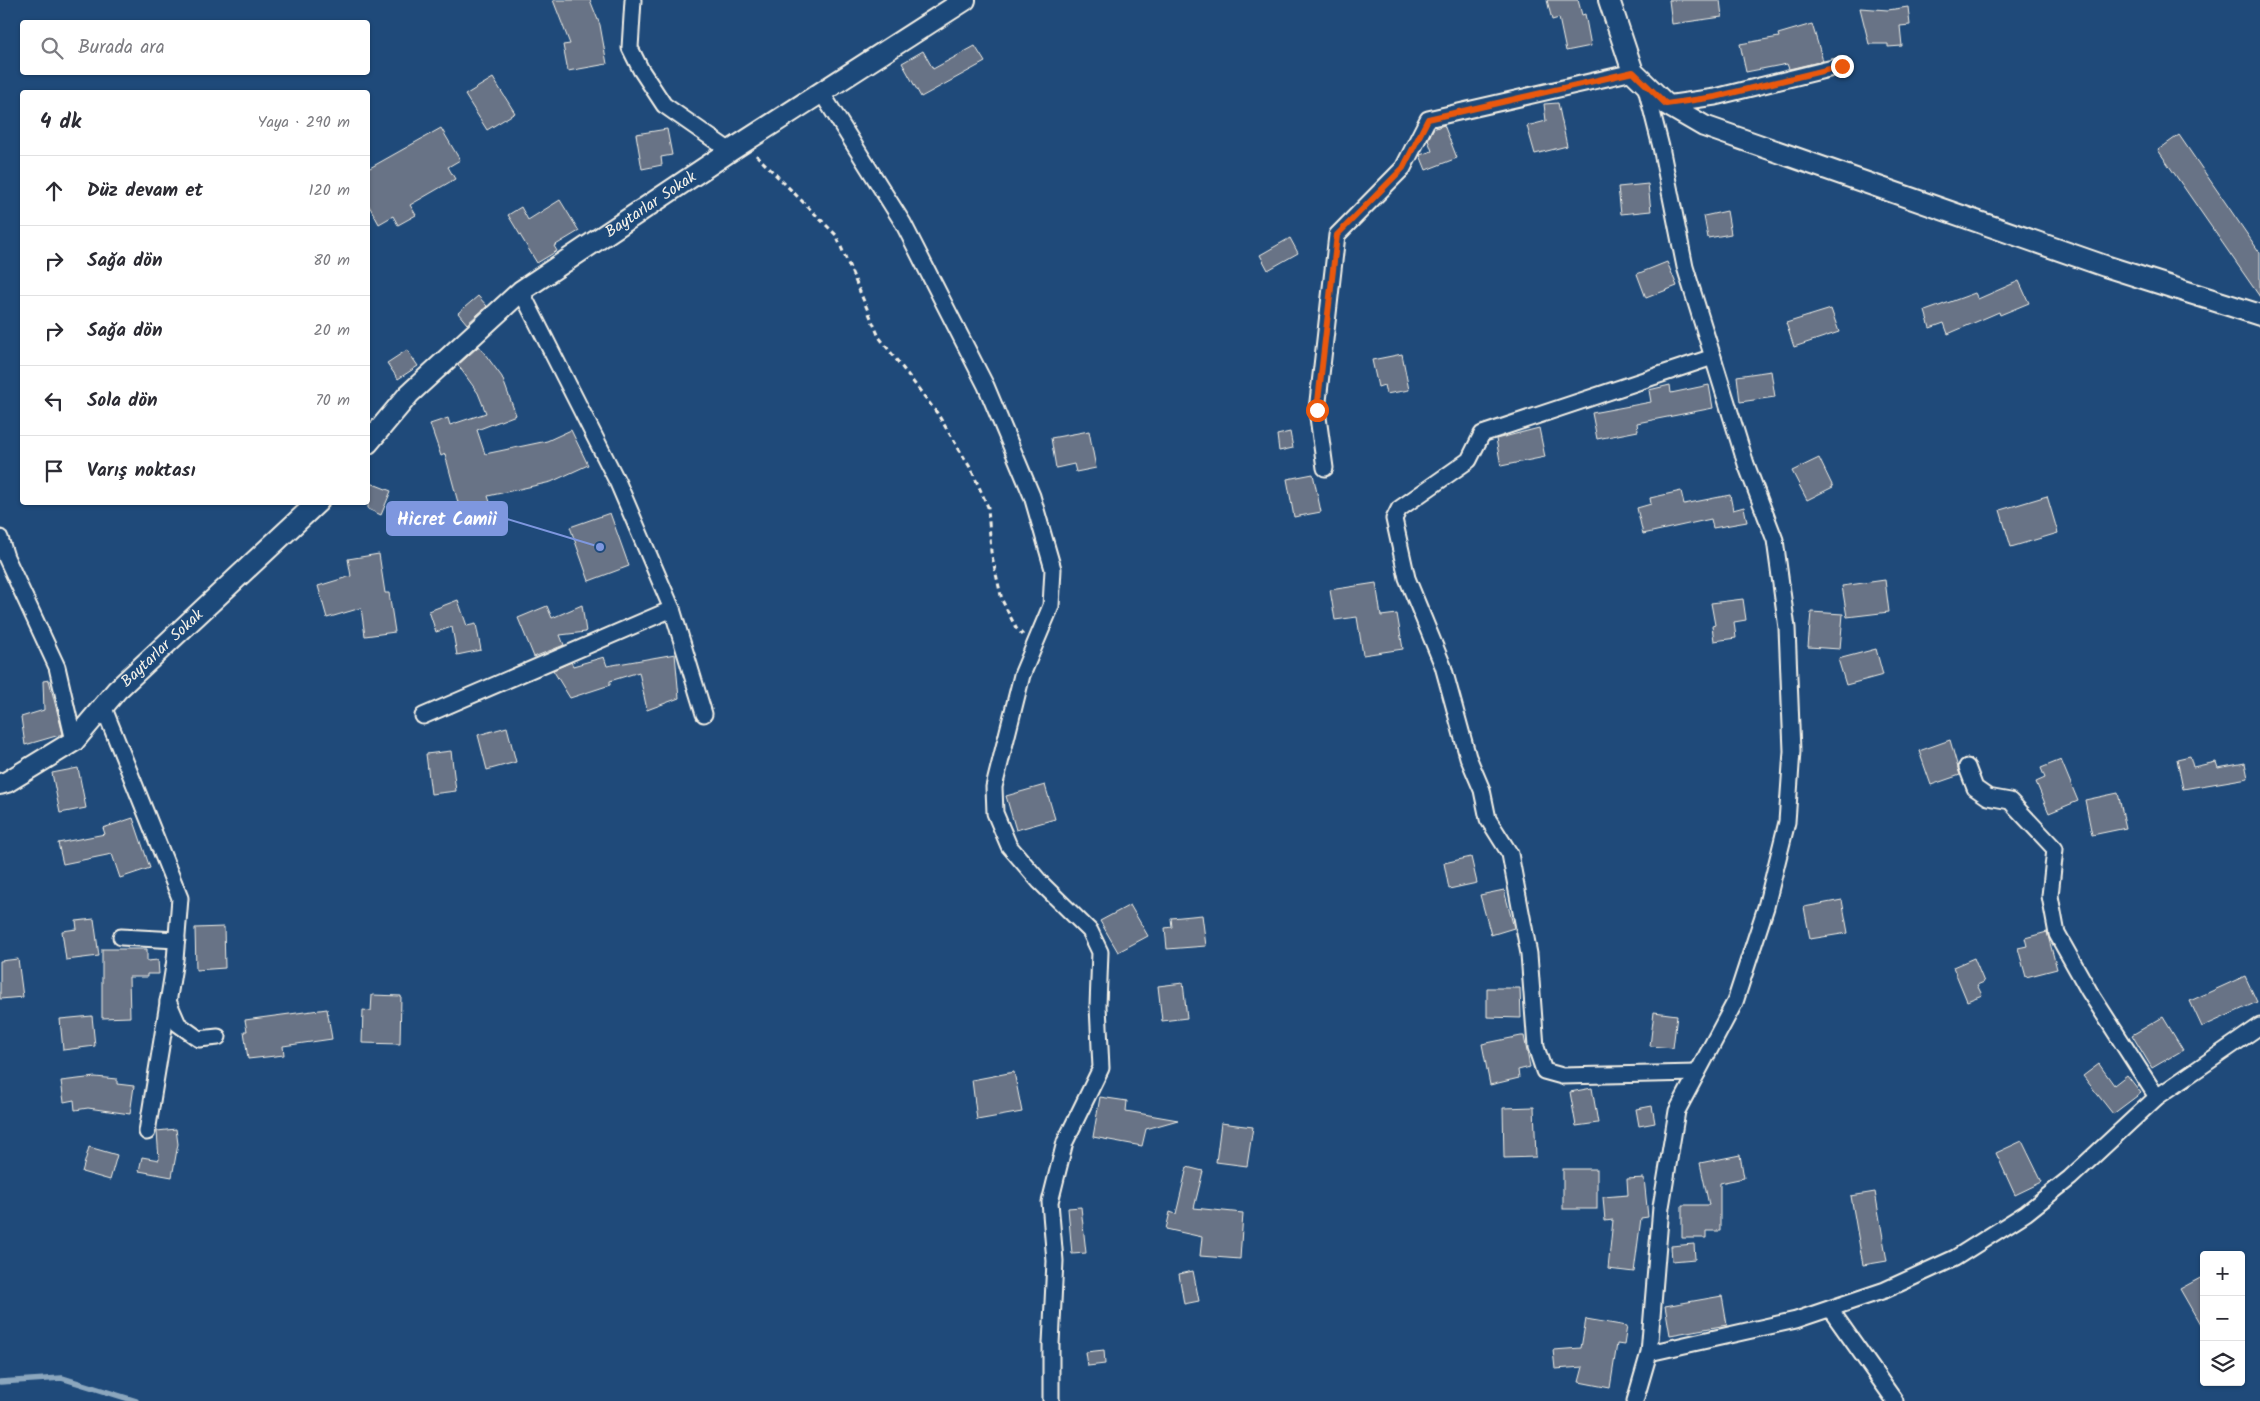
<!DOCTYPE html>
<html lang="tr">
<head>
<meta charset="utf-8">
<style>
  :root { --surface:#fff; --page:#f7f7f7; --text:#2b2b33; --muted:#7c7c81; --line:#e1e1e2 }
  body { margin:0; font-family:Kalam,sans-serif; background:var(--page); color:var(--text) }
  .controls { position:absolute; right:15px; bottom:15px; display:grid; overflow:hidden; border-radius:5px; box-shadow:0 1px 4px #0004 }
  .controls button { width:45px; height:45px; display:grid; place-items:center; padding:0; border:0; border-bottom:1px solid var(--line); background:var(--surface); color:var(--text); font:25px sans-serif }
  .stop { position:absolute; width:15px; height:15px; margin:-11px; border:4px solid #ea580c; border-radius:50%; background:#fff }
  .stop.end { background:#ea580c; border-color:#fff; box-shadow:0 1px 5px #0008 }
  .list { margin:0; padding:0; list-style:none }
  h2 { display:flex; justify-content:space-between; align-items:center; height:65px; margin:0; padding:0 20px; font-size:21px }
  h2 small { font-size:16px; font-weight:400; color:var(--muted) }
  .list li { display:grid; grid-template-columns:32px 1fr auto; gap:15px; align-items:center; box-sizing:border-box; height:70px; padding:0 20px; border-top:1px solid var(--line) }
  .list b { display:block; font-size:19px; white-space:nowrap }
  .list em { font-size:16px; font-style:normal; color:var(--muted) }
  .icon { flex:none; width:28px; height:28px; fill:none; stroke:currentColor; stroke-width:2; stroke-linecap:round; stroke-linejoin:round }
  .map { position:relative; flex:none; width:2260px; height:1401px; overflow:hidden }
  .search { position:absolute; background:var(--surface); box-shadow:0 1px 4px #0004; left:20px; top:20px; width:350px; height:55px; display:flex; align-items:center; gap:12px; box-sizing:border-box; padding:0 18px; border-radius:5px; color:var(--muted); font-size:19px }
  .panel { position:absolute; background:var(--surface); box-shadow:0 1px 4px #0004; left:20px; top:90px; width:350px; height:415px; border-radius:5px }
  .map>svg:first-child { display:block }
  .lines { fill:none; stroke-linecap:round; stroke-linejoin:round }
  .stream { stroke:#8ca7be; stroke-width:5.5 }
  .building { fill:#677386; stroke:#f4f1e8 }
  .street-casing { stroke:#f4f1e8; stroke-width:19 }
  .secondary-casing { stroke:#f4f1e8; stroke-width:24 }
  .path { stroke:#f4f1e8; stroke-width:3; stroke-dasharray:5 4; stroke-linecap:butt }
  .street { stroke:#1f4a7a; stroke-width:15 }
  .secondary { stroke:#1f4a7a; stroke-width:20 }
  .route { stroke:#ea580c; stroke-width:6 }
  .labels { text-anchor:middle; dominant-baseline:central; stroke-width:5; stroke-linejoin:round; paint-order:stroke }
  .street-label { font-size:16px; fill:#f4f1e8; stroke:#1f4a7a }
  .leader { fill:none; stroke:#7e97df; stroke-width:2 }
  .callout-dot { fill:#7e97df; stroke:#1f4a7a; stroke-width:2 }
  .callout { fill:#7e97df; stroke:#7e97df; stroke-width:2 }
  .callout-label { font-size:18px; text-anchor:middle; font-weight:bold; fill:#fff }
</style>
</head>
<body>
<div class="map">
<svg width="2260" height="1401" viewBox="0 0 2260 1401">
  <rect width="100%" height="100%" fill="#1f4a7a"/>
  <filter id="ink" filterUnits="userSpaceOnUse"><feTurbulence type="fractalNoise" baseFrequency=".02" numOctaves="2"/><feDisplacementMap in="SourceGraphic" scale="10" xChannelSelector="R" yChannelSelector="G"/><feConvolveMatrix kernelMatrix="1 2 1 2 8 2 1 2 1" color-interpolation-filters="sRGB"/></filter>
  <g filter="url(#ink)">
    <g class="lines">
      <polyline class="stream" points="0,1382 62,1378 136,1401"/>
    </g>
    <g class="building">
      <polygon points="553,0 590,0 600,25 607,64 568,71 563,45 570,44"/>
      <polygon points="1547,0 1578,0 1582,15 1585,14 1591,46 1566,51 1559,18 1552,20"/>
      <polygon points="1669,0 1720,0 1722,17 1672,24"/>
      <polygon points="1908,7 1910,25 1900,26 1902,46 1888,47 1888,44 1869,44 1860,8 1888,10"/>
      <polygon points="1812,24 1823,61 1789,69 1787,64 1746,72 1740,44 1779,37 1778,34"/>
      <polygon points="975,46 985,62 921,97 902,63 923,51 933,69"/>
      <polygon points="493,78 515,113 487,130 465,95"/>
      <polygon points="1558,103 1567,146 1535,154 1527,126 1546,121 1544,104"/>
      <polygon points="1444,125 1457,158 1426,170 1420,155 1432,151 1428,140 1433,129"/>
      <polygon points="441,128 460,160 448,167 455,179 410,205 416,215 398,225 393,216 379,224 368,204 368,169"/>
      <polygon points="667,129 672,155 661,157 662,165 642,169 636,134"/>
      <polygon points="2179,135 2260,253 2260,297 2158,150"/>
      <polygon points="1648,184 1651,211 1621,214 1618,187"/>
      <polygon points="560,200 579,231 554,246 557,251 537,263 508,215 521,207 528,220"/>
      <polygon points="1727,211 1731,234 1708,238 1704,216"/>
      <polygon points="1290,238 1298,253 1268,270 1260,255"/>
      <polygon points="1667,262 1677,286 1646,298 1637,274"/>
      <polygon points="2019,281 2029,303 2000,315 1999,312 1948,334 1944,323 1930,328 1925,311 1975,293 1978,299"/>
      <polygon points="478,296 487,306 467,324 458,313"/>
      <polygon points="1831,309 1839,332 1794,347 1786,323"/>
      <polygon points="479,346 502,377 516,415 477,430 485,454 547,441 571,430 588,465 551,482 488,496 490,502 460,510 445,454 441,456 430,424 448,418 450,425 486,413 478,393 458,365"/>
      <polygon points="407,350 418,366 398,379 387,363"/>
      <polygon points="1402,354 1409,390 1386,394 1384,385 1378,387 1372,360"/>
      <polygon points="1771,371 1775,397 1740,402 1737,376"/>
      <polygon points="1670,385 1671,393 1709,385 1713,408 1637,423 1638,431 1597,439 1592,413 1651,402 1649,390"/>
      <polygon points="1539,428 1545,457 1501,466 1496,439"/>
      <polygon points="1089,431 1096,468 1076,472 1074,464 1056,468 1051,438"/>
      <polygon points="1290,432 1293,448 1279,451 1277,435"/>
      <polygon points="1819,458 1833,487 1807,500 1792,471"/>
      <polygon points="1313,474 1321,512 1294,517 1287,479"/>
      <polygon points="368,482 391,491 381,515 368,509"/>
      <polygon points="1681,491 1684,504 1730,495 1733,510 1744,507 1747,522 1713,528 1711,519 1643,534 1637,508 1651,504 1650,498"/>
      <polygon points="2047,496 2058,533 2011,547 2000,510"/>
      <polygon points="610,513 629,566 589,581 570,527"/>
      <polygon points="379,554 385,593 389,593 395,632 365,636 361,608 327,618 318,586 351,576 348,559"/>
      <polygon points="1885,580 1889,612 1847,617 1842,586"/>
      <polygon points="1376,583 1381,616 1397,614 1403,649 1363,655 1357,617 1335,620 1330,590"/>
      <polygon points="1743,599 1746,620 1734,622 1736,638 1714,641 1712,626 1715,625 1711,603"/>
      <polygon points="458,600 467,626 476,624 481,650 457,655 452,627 436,632 429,611"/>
      <polygon points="582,605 586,632 560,635 564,645 534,657 518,618 547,606 552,618"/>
      <polygon points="1811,612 1843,614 1840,649 1808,647"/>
      <polygon points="1876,649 1883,675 1846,685 1838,659"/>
      <polygon points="675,654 679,698 647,710 639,672 610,681 610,685 570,698 553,670 571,662 573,666 604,657 607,666"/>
      <polygon points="49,680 63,734 25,745 21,717 44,710 43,681"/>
      <polygon points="507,727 516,762 487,770 478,735"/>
      <polygon points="1950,740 1960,775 1931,785 1919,751"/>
      <polygon points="451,751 456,791 431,794 426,754"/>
      <polygon points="2190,756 2193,767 2216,762 2218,768 2245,763 2248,778 2183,789 2177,759"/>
      <polygon points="2061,760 2078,801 2049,813 2036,782 2045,778 2041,768"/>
      <polygon points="78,768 86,808 60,813 52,773"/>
      <polygon points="1045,785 1055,819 1016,830 1006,796"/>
      <polygon points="2118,793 2126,828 2092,835 2085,800"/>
      <polygon points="133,818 150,868 120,878 112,854 63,864 58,843 105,834 103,828"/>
      <polygon points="1471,857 1477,883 1449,889 1444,863"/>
      <polygon points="1504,890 1514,928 1491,935 1480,895"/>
      <polygon points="1842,900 1848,933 1810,939 1804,907"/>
      <polygon points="1130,905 1148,936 1118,952 1100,921"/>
      <polygon points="1202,915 1206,946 1167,949 1165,928 1172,927 1171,918"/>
      <polygon points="94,919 99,956 66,960 62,931 77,929 76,921"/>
      <polygon points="224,927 225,968 196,970 195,928"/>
      <polygon points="2047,932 2057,969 2026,977 2018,948 2027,946 2025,938"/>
      <polygon points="102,949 147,949 147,961 158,960 159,974 147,974 147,977 129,977 130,1017 102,1018"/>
      <polygon points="1974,958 1984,982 1977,985 1982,995 1967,1001 1953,967"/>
      <polygon points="18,959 23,997 0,999 0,961"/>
      <polygon points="2245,976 2257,1002 2202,1027 2190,1001"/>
      <polygon points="1183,983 1187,1018 1162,1021 1158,986"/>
      <polygon points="1487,988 1520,988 1521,1018 1487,1017"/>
      <polygon points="372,995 401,996 400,1044 362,1043 363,1010 371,1011"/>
      <polygon points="327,1009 332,1039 283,1046 284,1055 248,1059 244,1031 247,1031 245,1020"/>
      <polygon points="1654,1012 1677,1015 1673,1048 1650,1046"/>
      <polygon points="92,1016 95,1046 63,1050 60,1019"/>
      <polygon points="2163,1017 2183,1050 2152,1068 2132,1035"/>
      <polygon points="1521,1036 1524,1036 1530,1067 1518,1070 1519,1078 1490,1085 1482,1044"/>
      <polygon points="2099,1064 2114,1085 2127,1075 2141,1093 2113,1114 2083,1076"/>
      <polygon points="1014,1072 1022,1112 977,1120 972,1080"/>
      <polygon points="95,1077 117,1079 117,1084 134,1086 130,1114 88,1108 75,1110 74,1100 64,1102 61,1081"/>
      <polygon points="1592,1088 1598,1123 1576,1126 1570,1092"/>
      <polygon points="1100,1097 1127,1101 1126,1111 1178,1120 1146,1129 1142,1146 1093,1137"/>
      <polygon points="1652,1106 1655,1123 1639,1126 1636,1109"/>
      <polygon points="1534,1107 1536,1157 1504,1158 1503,1108"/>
      <polygon points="1221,1123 1253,1127 1247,1166 1216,1162"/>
      <polygon points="176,1129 178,1144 172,1177 139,1171 142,1157 159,1160 157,1131"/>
      <polygon points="2022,1141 2042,1182 2015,1195 1996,1153"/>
      <polygon points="89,1147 117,1155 110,1180 82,1172"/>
      <polygon points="1740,1155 1744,1178 1720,1183 1720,1231 1706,1231 1706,1238 1682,1238 1682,1205 1709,1205 1700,1163"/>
      <polygon points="1187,1167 1203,1171 1194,1208 1243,1213 1240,1259 1200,1256 1202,1237 1166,1229 1170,1212 1176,1214"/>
      <rect x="1563" y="1169" width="34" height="40"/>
      <polygon points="1644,1178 1648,1217 1641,1218 1634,1272 1608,1269 1613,1220 1605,1221 1603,1197 1628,1195 1627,1179"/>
      <polygon points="1875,1192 1887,1261 1863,1265 1851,1196"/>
      <polygon points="1081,1207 1086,1253 1072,1254 1068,1208"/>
      <polygon points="1694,1244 1695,1259 1672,1261 1671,1246"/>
      <polygon points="1193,1271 1199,1301 1184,1304 1179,1274"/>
      <polygon points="2204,1276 2204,1331 2180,1289"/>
      <polygon points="1722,1296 1727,1325 1670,1335 1665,1306"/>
      <polygon points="1586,1319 1627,1326 1624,1345 1617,1344 1610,1388 1579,1382 1583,1367 1555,1369 1553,1350 1581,1348"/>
      <polygon points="1104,1350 1105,1364 1088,1366 1086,1352"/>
    </g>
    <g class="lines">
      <defs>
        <g id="street">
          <polyline points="633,0 630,48 641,70 664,105 730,151"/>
          <polyline points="821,92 903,223 986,386 1032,496 1053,569 1051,606 1022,675 994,787 995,813 1009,846 1040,882 1090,931 1100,952 1098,1006 1101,1068 1065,1142 1050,1202 1055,1261 1051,1344 1051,1401"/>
          <polyline points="1666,104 1715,97 1841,66"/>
          <polyline points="521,291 618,483 672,609 704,714"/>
          <polyline points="1325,468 1317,410 1337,235 1403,168 1428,119 1633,72"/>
          <polyline points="0,538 6,557 57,667 74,741"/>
          <polyline points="103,706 180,898 175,960 147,1132"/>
          <polyline points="423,716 672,609"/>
          <polyline points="1967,767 1975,788 1988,797 2010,801 2055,849 2050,896 2057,934 2089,991 2157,1097"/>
          <polyline points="121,937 177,940"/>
          <polyline points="168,1001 178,1024 199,1039 218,1037"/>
          <polyline points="1697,1073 1562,1076 1544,1071 1536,1047 1529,954 1510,854 1488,819 1482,790 1468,757 1443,666 1407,578 1394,519 1399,509 1469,460 1482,434 1713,357"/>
          <polyline points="1830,1309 1895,1401"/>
          <polyline points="1649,1353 1796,1320 1885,1290 1955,1258 2026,1213 2070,1178 2157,1097 2260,1026"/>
          <polyline points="1635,1401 1649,1353 1661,1207 1677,1111 1735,1002 1766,907 1787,822 1792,751 1787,628 1775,540 1746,464 1685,267 1661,147 1645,84"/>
        </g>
        <g id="secondary">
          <polyline points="1609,0 1633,72 1666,104 1704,126 2105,266 2260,315"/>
          <path id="s1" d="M368 443 409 394 521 291 730 151 965 0"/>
          <path id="s2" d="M0 784 7 782 74 741 117 690 318 502"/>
        </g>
      </defs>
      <use href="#street" class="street-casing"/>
      <use href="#secondary" class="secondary-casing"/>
      <polyline class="path" points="756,155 836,235 879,337 937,413 971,469 988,507 991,552 1002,600 1016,628 1023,635"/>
      <use href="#street" class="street"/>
      <use href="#secondary" class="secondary"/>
    </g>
  </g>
  <g class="lines" filter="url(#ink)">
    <polyline class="route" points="1317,410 1337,235 1403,168 1428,119 1633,72 1666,104 1715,97 1842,66"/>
  </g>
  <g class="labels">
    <g class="street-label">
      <text stroke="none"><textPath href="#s1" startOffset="372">Baytarlar Sokak</textPath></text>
      <text stroke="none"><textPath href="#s2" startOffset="214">Baytarlar Sokak</textPath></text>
    </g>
  </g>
  <path class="leader" d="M600 547L507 519"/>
  <circle class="callout-dot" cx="600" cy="547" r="5"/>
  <rect class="callout" x="387" y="502" width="120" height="33" rx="5"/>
  <g class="callout-label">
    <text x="447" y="525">Hicret Camii</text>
  </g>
</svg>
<div class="controls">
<button>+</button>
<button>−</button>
<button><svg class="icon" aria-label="layers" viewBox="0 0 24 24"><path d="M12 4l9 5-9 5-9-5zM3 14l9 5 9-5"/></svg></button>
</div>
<div class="stop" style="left:1317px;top:410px"></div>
<div class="stop end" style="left:1842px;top:66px"></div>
<div class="search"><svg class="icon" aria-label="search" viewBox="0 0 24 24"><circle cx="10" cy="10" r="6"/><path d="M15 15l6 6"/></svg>Burada ara</div>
<section class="panel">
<h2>4 dk<small>Yaya · 290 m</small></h2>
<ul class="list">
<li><svg class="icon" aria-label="ahead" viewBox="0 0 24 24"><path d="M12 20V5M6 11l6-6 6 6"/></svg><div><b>Düz devam et</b></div><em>120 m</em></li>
<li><svg class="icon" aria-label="right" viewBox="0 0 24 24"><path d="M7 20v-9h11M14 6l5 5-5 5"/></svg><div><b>Sağa dön</b></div><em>80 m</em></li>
<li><svg class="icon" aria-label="right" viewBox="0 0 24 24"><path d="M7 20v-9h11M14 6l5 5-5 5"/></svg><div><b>Sağa dön</b></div><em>20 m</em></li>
<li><svg class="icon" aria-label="left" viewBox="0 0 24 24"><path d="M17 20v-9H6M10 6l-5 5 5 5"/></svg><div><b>Sola dön</b></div><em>70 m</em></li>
<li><svg class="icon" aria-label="arrive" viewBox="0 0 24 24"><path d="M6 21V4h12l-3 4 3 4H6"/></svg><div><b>Varış noktası</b></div></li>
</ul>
</section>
</div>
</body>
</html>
